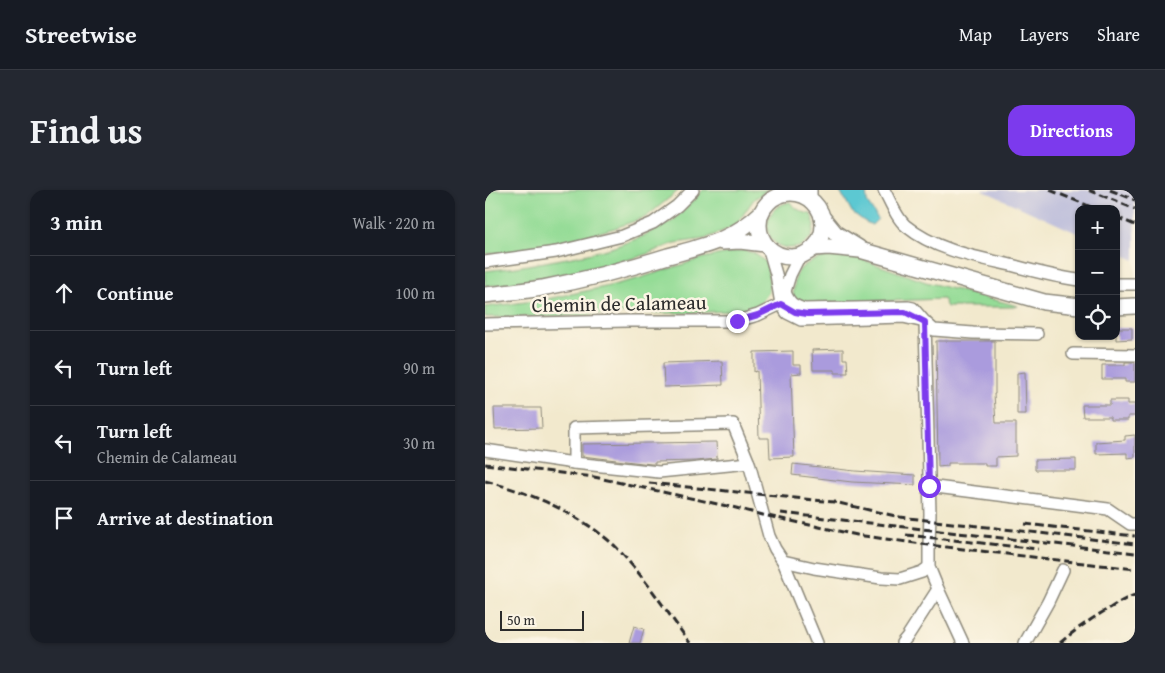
<!DOCTYPE html>
<html lang="en">
<head>
<meta charset="utf-8">
<style>
  :root { --surface:#171b24; --page:#242831; --text:#f1f3f6; --muted:#9ea1a6; --line:#363941; --accent:#7c3aed }
  body { margin:0; font-family:"Gentium Book Plus",serif; background:var(--page); color:var(--text) }
  .controls { position:absolute; right:15px; top:15px; display:grid; overflow:hidden; border-radius:10px; box-shadow:0 1px 4px #0004 }
  .controls button { width:45px; height:45px; display:grid; place-items:center; padding:0; border:0; border-bottom:1px solid var(--line); background:var(--surface); color:var(--text); font:25px sans-serif }
  .scale { position:absolute; left:15px; bottom:12px; width:84px; box-sizing:border-box; padding-left:5px; border:2px solid #2b2b2b; border-top:0; font-size:14px; line-height:18px; white-space:nowrap; color:#2b2b2b; -webkit-text-stroke:4px #fcf5e5; paint-order:stroke }
  .stop { position:absolute; width:15px; height:15px; margin:-11px; border:4px solid #7c3aed; border-radius:50%; background:#fff }
  .stop.end { background:#7c3aed; border-color:#fff; box-shadow:0 1px 5px #0008 }
  .list { margin:0; padding:0; list-style:none }
  h2 { display:flex; justify-content:space-between; align-items:center; height:65px; margin:0; padding:0 20px; font-size:21px }
  h2 small { font-size:16px; font-weight:400; color:var(--muted) }
  .list li { display:grid; grid-template-columns:32px 1fr auto; gap:15px; align-items:center; box-sizing:border-box; height:75px; padding:0 20px; border-top:1px solid var(--line) }
  .list b { display:block; font-size:19px; white-space:nowrap }
  .list p { margin:0; font-size:16px; white-space:nowrap; color:var(--muted) }
  .list em { font-size:16px; font-style:normal; color:var(--muted) }
  .icon { flex:none; width:28px; height:28px; fill:none; stroke:currentColor; stroke-width:2; stroke-linecap:round; stroke-linejoin:round }
  .map { position:relative; flex:none; width:650px; height:453px; overflow:hidden; border-radius:15px }
  header { display:flex; align-items:center; gap:30px; box-sizing:border-box; height:70px; padding:0 25px; background:var(--surface); border-bottom:1px solid var(--line) }
  header strong { font-size:24px }
  nav { display:flex; gap:28px; margin-inline-start:auto; font-size:18px }
  .intro { display:flex; align-items:center; justify-content:space-between; box-sizing:border-box; height:120px; padding:0 30px }
  h1 { margin:0; font-size:35px }
  .button { padding:12px 22px; border-radius:15px; background:var(--accent); color:#fff; font-size:18px; font-weight:700 }
  main { display:flex; gap:30px; padding:0 30px }
  aside { flex:1; background:var(--surface); border-radius:15px; box-shadow:0 1px 4px #0004 }
  .map>svg:first-child { display:block }
  .industrial { fill:#c2c2dc }
  .green { fill:#94dc96; stroke:#608460 }
  .water { fill:#5cc8d2; stroke:#447a7e }
  .building { fill:#aa9bdd }
  .lines { fill:none; stroke-linecap:round; stroke-linejoin:round }
  .minor-casing { stroke:#8e8a7c; stroke-width:14 }
  .major-casing { stroke:#8e8a7c; stroke-width:18 }
  .minor { stroke:#fff; stroke-width:11 }
  .major { stroke:#fff; stroke-width:15 }
  .rail { stroke:#2b2b2b; stroke-width:3; stroke-dasharray:8 4; stroke-linecap:butt }
  .route { stroke:#7c3aed; stroke-width:6 }
  .labels { text-anchor:middle; dominant-baseline:central; stroke-width:5; stroke-linejoin:round; paint-order:stroke }
  .street-label { font-size:20px; fill:#2b2b2b; stroke:#fcf5e5 }
</style>
</head>
<body>
<header>
<strong>Streetwise</strong>
<nav><a>Map</a><a>Layers</a><a>Share</a></nav>
</header>
<div class="intro"><h1>Find us</h1><a class="button">Directions</a></div>
<main>
<aside>
<h2>3 min<small>Walk · 220 m</small></h2>
<ul class="list">
<li><svg class="icon" aria-label="ahead" viewBox="0 0 24 24"><path d="M12 20V5M6 11l6-6 6 6"/></svg><div><b>Continue</b></div><em>100 m</em></li>
<li><svg class="icon" aria-label="left" viewBox="0 0 24 24"><path d="M17 20v-9H6M10 6l-5 5 5 5"/></svg><div><b>Turn left</b></div><em>90 m</em></li>
<li><svg class="icon" aria-label="left" viewBox="0 0 24 24"><path d="M17 20v-9H6M10 6l-5 5 5 5"/></svg><div><b>Turn left</b><p>Chemin de Calameau</p></div><em>30 m</em></li>
<li><svg class="icon" aria-label="arrive" viewBox="0 0 24 24"><path d="M6 21V4h12l-3 4 3 4H6"/></svg><div><b>Arrive at destination</b></div></li>
</ul>
</aside>
<div class="map">
<svg width="650" height="453" viewBox="0 0 650 453">
  <rect width="100%" height="100%" fill="#fcf5e5"/>
  <filter id="ink" filterUnits="userSpaceOnUse"><feTurbulence type="fractalNoise" baseFrequency=".02" numOctaves="2"/><feDisplacementMap in="SourceGraphic" scale="10" xChannelSelector="R" yChannelSelector="G"/><feConvolveMatrix kernelMatrix="1 2 1 2 8 2 1 2 1" color-interpolation-filters="sRGB"/></filter>
  <filter id="wash" filterUnits="userSpaceOnUse"><feTurbulence type="fractalNoise" baseFrequency=".0096" numOctaves="4" result="noise"/><feDisplacementMap in="SourceGraphic" scale="20" xChannelSelector="R" yChannelSelector="G"/><feGaussianBlur stdDeviation="1.12" result="paint"/><feColorMatrix in="noise" values="0 0 0 0 0 0 0 0 0 0 0 0 0 0 0 0 0 1.4 0 .05"/><feComposite in="paint" operator="in"/></filter>
  <g filter="url(#wash)">
    <rect width="100%" height="100%" fill="#f2e9cd"/>
    <polygon class="industrial" points="497,0 650,0 650,70 631,62 631,19 594,19 594,44"/>
    <g class="green">
      <polygon points="0,0 194,0 161,27 130,38 49,60 0,64"/>
      <polygon points="218,0 283,0 269,9 251,35 220,49 190,53 154,67 98,80 21,94 0,96 0,81 32,77 99,65 129,57 154,48 188,31"/>
      <path d="M306 12C310 19 318 23 326 24 330 33 330 43 324 50 319 55 313 58 307 58 277 60 272 17 306 12Z"/>
      <polygon points="258,60 269,63 282,73 284,92 284,102 276,113 266,120 200,123 137,123 64,127 0,127 0,117 57,110 120,97 152,89 218,68"/>
      <path d="M346 66 376 69 441 92 533 116 529 117H462L458 109 316 114 308 106C309 100 309 92 311 86 316 72 334 69 346 66Z"/>
    </g>
    <polygon class="water" points="353,0 381,0 382,12 393,29 387,35 379,31 367,22 360,9"/>
    <g id="blocks">
      <g class="building">
        <polygon points="631,138 647,138 647,149 631,150"/>
        <polygon points="451,151 510,151 510,204 509,204 511,233 531,233 531,266 511,267 511,276 500,276 500,273 463,273 463,276 453,277"/>
        <polygon points="358,159 358,169 362,169 363,183 350,183 350,180 328,180 327,160"/>
        <polygon points="308,161 308,175 316,175 316,183 306,184 309,267 285,268 284,248 274,248 272,181 269,182 269,162"/>
        <polygon points="237,171 238,195 179,197 178,173"/>
        <polygon points="640,172 650,172 650,192 640,192 640,189 617,189 617,175 640,175"/>
        <polygon points="540,182 541,224 532,224 532,183"/>
        <polygon points="625,210 643,210 643,214 650,214 650,226 643,226 643,230 625,230 625,227 598,227 597,215 625,215"/>
        <polygon points="9,218 56,218 57,238 10,239"/>
        <polygon points="650,245 650,267 642,268 642,263 611,264 611,252 640,250 640,246"/>
        <polygon points="231,252 232,269 210,271 170,272 170,274 166,274 97,266 97,254"/>
        <polygon points="591,269 591,280 550,280 550,270"/>
        <polygon points="308,274 370,281 430,285 430,295 367,292 307,285"/>
        <polygon points="149,436 159,439 155,453 144,453"/>
      </g>
    </g>
  </g>
  <g filter="url(#ink)">
    <use href="#blocks" fill-opacity="0" stroke="#8e8a7c" stroke-width="1"/>
    <g class="lines">
      <defs>
        <g id="minor">
          <polyline points="326,0 326,10"/>
          <path d="M399 0C405 11 412 29 421 36 450 60 490 67 526 75 548 81 571 87 594 90"/>
          <polyline points="303,3 306,0"/>
          <polyline points="284,60 291,84 296,114 305,85 314,67"/>
          <polyline points="0,72 71,62 137,46 168,33 192,16 208,0"/>
          <polyline points="631,94 650,94"/>
          <path d="M300 102C304 113 308 115 319 119L423 117 428 118 440 132 449 140 488 143 552 144"/>
          <polyline points="296,114 302,123 316,130 418,127 440,132"/>
          <polyline points="440,132 445,324 444,355 444,377 453,399 478,453"/>
          <polyline points="0,134 142,131 252,131 273,125 296,114"/>
          <polyline points="588,164 650,165"/>
          <polyline points="0,260 89,273 174,282 264,273 284,346 290,359 298,371 332,453"/>
          <polyline points="89,273 89,238 248,234 264,273"/>
          <polyline points="443,296 623,319 645,334 650,334"/>
          <polyline points="298,371 329,378 396,388 415,389 437,382 444,377"/>
          <polyline points="417,453 422,447 453,399"/>
          <polyline points="540,453 563,412 578,380"/>
        </g>
        <g id="major">
          <circle cx="306" cy="35" r="32"/>
          <polyline points="337,27 350,43 374,58"/>
          <polyline points="237,52 255,51 280,54"/>
          <polyline points="329,58 343,57 375,60 559,112 594,116"/>
          <path d="M0 105C19 103 38 101 57 98 100 90 142 79 183 66 219 56 248 50 276 23"/>
          <polyline points="631,117 650,116"/>
        </g>
      </defs>
      <use href="#minor" class="minor-casing"/>
      <use href="#major" class="major-casing"/>
      <use href="#minor" class="minor"/>
      <use href="#major" class="major"/>
      <g class="rail">
        <polyline points="565,0 611,19"/>
        <polyline points="604,0 650,19"/>
        <polyline points="625,0 650,10"/>
        <polyline points="631,27 650,35"/>
        <polyline points="0,274 109,287 251,318 278,325 372,345 444,355 650,379"/>
        <path d="M0 291C47 303 93 323 130 356 135 361 140 367 145 373 167 398 185 426 205 453"/>
        <polyline points="164,293 349,312 415,327 650,354"/>
        <polyline points="296,323 650,363"/>
        <polyline points="540,334 650,346"/>
        <polyline points="421,345 553,359"/>
        <path d="M575 453C590 440 607 428 625 418 633 413 641 408 650 405"/>
      </g>
    </g>
  </g>
  <g class="lines" filter="url(#ink)">
    <polyline class="route" points="252,131 273,125 296,114 310,122 322,124 420,122 440,132 444,296"/>
  </g>
  <g class="labels">
    <g class="street-label">
      <text transform="translate(134 113) rotate(-1)">Chemin de Calameau</text>
    </g>
  </g>
</svg>
<div class="controls">
<button>+</button>
<button>−</button>
<button><svg class="icon" aria-label="locate" viewBox="0 0 24 24"><circle cx="12" cy="12" r="6"/><path d="M12 2v4M12 18v4M2 12h4M18 12h4"/></svg></button>
</div>
<div class="scale">50 m</div>
<div class="stop" style="left:444px;top:296px"></div>
<div class="stop end" style="left:252px;top:131px"></div>
</div>
</main>
</body>
</html>
